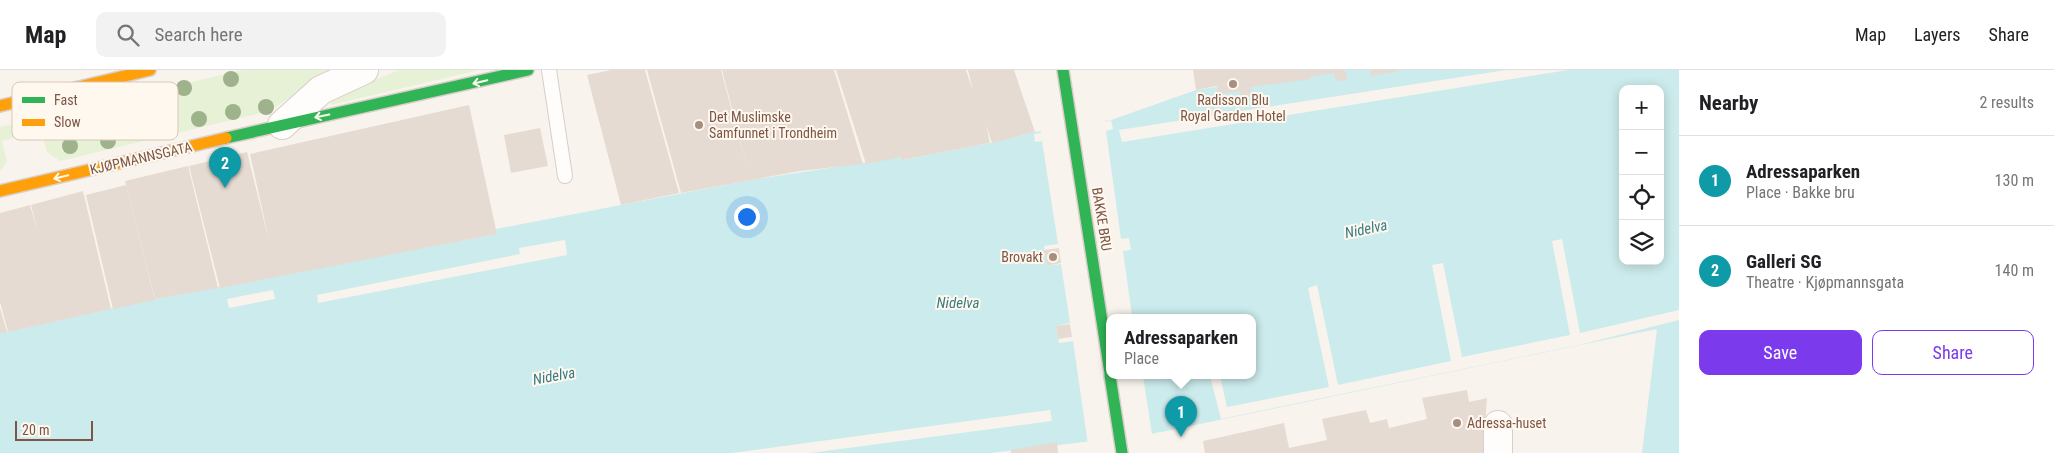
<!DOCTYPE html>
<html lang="en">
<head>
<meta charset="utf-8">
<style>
  :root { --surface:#fff; --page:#f2f2f2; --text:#202124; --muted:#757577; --line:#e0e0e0; --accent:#7c3aed }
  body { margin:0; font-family:"Roboto Condensed",sans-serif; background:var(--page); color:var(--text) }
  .controls { position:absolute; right:15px; top:15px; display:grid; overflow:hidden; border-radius:10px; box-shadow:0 2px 12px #0003 }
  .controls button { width:45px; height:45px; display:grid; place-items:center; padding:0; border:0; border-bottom:1px solid var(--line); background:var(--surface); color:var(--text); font:25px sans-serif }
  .scale { position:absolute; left:15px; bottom:12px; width:78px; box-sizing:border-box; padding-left:5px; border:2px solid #7c5647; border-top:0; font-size:14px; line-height:18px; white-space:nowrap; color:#7c5647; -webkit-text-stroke:4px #fff8ef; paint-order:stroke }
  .you { position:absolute; left:746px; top:146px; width:18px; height:18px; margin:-12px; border:4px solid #fff; border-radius:50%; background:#1a73e8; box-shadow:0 0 0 8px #1a73e833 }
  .badge { display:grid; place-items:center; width:32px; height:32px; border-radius:50%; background:var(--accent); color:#fff; font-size:16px; font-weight:700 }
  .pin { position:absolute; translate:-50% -41px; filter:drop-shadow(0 1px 2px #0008) }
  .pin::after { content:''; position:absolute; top:26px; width:18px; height:15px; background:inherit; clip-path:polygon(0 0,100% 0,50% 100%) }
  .popup { position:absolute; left:1106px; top:244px; width:150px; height:65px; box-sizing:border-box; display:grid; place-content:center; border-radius:10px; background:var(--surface); filter:drop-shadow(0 1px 4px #0005); font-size:16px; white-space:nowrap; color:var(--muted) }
  .popup b { font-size:19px; color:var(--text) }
  .popup::after { content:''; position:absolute; left:50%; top:100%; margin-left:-10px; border:10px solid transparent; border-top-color:var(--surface) }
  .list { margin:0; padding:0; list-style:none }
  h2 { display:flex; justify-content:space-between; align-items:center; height:65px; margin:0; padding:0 20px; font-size:21px }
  h2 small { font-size:16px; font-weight:400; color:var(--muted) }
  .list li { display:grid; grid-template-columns:32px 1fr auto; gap:15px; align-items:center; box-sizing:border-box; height:90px; padding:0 20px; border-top:1px solid var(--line) }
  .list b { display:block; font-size:19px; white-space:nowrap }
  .list p { margin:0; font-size:16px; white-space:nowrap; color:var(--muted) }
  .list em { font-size:16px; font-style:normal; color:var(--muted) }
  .actions { display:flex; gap:10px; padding:15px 20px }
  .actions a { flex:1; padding:11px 0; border:1px solid var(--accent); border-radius:10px; text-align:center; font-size:18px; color:var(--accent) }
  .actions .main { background:var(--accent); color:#fff }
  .icon { flex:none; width:28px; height:28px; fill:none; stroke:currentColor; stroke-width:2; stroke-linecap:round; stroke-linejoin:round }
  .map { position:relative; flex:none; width:1679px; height:383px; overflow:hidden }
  header { display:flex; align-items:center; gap:30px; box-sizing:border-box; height:70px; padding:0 25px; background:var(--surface); border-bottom:1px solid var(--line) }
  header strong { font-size:24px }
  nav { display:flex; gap:28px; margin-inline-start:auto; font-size:18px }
  .search { width:350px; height:45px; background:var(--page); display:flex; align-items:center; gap:12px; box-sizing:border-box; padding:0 18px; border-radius:10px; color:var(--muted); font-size:19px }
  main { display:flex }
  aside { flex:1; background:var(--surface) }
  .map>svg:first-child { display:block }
  .green { fill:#e6f1d6 }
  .water { fill:#ccebec; fill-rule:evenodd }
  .pier { fill:#f9f3ed }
  .building { fill:#e6dbd3 }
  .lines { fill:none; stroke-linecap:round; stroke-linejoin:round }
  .lane-casing { stroke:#d8cec9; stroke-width:16 }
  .street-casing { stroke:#d8cec9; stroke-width:30 }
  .fast-casing { stroke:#d9cfc8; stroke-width:14 }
  .slow-casing { stroke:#d9cfc8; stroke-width:14 }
  .lane { stroke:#fefdfc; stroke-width:14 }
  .street { stroke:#fefdfc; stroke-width:28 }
  .fast { stroke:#30b455; stroke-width:11 }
  .slow { stroke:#ff9f0a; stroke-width:11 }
  .tree { fill:#9eb28b }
  .oneway { stroke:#fff8ef }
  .poi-dot { fill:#a88d81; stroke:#fff8ef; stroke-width:2 }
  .labels { text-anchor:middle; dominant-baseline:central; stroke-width:4; stroke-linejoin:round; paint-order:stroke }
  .poi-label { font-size:14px; fill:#7c5647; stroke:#fff8ef; text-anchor:start }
  .street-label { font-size:14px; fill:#7c5647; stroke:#fff8ef }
  .water-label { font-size:15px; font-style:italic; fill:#397c83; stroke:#fff8ef }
  .key { fill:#fff8ef; stroke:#d8c7bd; stroke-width:1 }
  .key-label { font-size:14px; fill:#7c5647 }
</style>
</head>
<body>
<header>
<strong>Map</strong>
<div class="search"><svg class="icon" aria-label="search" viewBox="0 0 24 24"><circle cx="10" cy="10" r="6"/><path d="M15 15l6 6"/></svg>Search here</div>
<nav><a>Map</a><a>Layers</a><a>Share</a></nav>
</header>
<main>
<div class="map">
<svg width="1679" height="383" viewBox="0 0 1679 383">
  <rect width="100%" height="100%" fill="#f9f3ed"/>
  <g class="green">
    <polygon points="243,0 339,0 312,12 270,41 60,91 47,82 41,61 2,71 7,92 0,101 0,57"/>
    <polygon points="399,0 479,0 331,35 330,29"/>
  </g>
  <path class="water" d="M1326 0H1679V383H1642L1657 259 1152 364 990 383H0V263L155 229 497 164 496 159 751 110 901 87 902 90 990 73 1035 62 1111 50 1196 20ZM1623 19H1660V191H1623ZM1110 248H1252V306H1110Z"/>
  <g class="pier">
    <polygon points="1506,0 1568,0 1122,72 1119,60"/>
    <polygon points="1104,49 1105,52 1111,50 1113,59 1106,61 1121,169 1129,168 1131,180 1123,181 1132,246 1142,245 1142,248 1110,248 1110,306 1143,306 1152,364 1159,362 1160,365 1088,375 1073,271 1059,273 1056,256 1070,253 1061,194 1047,196 1044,176 1058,174 1042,71 1035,72 1034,64 1041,63 1040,59"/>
    <polygon points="1562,169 1580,263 1679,240 1679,250 1579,275 1221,349 1210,306 1220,306 1227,337 1329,317 1308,218 1317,215 1338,315 1451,291 1432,195 1443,193 1462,287 1570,265 1552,171"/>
    <polygon points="565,170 567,185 318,233 317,225 520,184 519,178"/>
    <polygon points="273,220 275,229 229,238 227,229"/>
    <polygon points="1050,340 1052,351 810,383 732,383"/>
  </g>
  <g class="building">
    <polygon points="611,0 645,0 679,123 621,135 587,5"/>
    <polygon points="647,0 721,0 749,104 722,0 834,0 863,94 800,101 681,123"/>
    <polygon points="836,0 966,0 973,21 968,0 1014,0 1035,62 992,73 986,55 990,73 902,90 901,87 866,94"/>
    <polygon points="1193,0 1345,0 1347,10 1336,11 1334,3 1314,6 1310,7 1311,9 1250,17 1251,25 1241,27 1240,21 1218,24 1217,16 1196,20"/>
    <polygon points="1370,0 1399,0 1399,1 1371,6"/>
    <polygon points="469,35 497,164 220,218 189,96 247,82 270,175 250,84"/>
    <polygon points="540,58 548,96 511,103 504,65"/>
    <polygon points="188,96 218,218 155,229 125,111"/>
    <polygon points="126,115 155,230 113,239 86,125"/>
    <polygon points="83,121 111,239 8,262 0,232 0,143 30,135 38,163 31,135"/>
    <polygon points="1059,178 1061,193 1047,196 1044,180"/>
    <polygon points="0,238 7,262 0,263"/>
    <polygon points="1070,254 1072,267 1058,269 1056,256"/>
    <polygon points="1467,320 1469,332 1487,328 1483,383 1205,383 1203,371 1284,353 1289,378 1327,370 1322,349 1366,340 1370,353 1387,349 1389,358 1427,349 1422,328"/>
    <polygon points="1057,372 1058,383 1011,383 1011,380"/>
  </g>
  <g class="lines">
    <defs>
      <polyline id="lane" points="549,0 565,106"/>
      <g id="street">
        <polyline points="282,55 321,20 364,0"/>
        <polyline points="1498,383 1498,355"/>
      </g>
      <g id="fast">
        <polyline points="1063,0 1110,303"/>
        <polyline points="226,68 528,0"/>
        <polyline points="1110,306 1122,383"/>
      </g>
      <g id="slow">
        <polyline points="0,36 150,0"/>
        <polyline points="0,121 226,68"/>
      </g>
    </defs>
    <use href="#lane" class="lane-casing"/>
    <use href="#street" class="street-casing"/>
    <use href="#fast" class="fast-casing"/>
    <use href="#slow" class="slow-casing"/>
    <use href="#lane" class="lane"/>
    <use href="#street" class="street"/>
    <use href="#fast" class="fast"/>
    <use href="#slow" class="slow"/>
  </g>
  <g class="tree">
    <circle cx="231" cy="9" r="8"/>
    <circle cx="184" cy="18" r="8"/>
    <circle cx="148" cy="25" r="8"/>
    <circle cx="266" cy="37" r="8"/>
    <circle cx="91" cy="38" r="8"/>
    <circle cx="233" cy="42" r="8"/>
    <circle cx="48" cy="48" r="8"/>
    <circle cx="199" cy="49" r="8"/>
    <circle cx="146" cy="58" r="8"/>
    <circle cx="108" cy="71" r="8"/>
    <circle cx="70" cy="76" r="8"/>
  </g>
  <defs><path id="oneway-shaft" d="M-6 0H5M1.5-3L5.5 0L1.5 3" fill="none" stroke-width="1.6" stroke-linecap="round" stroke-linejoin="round" transform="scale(1.25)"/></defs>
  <g class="oneway">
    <use href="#oneway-shaft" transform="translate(480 12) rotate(166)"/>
    <use href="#oneway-shaft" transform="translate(322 46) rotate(168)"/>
    <use href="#oneway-shaft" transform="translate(61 107) rotate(167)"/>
  </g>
  <g class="poi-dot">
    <circle cx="1233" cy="14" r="5"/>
    <circle cx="699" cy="55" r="5"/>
    <circle cx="1053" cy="187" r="5"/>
    <circle cx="1457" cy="353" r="5"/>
  </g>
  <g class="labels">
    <g class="poi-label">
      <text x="1233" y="30" text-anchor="middle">Radisson Blu<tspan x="1233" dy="16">Royal Garden Hotel</tspan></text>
      <text x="709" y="47">Det Muslimske<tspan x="709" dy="16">Samfunnet i Trondheim</tspan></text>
      <text x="1043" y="187" text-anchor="end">Brovakt</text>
      <text x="1467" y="353">Adressa-huset</text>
    </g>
    <g class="street-label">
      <text transform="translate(141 88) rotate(-13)">KJØPMANNSGATA</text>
      <text transform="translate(1102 149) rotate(81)">BAKKE BRU</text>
    </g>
    <g class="water-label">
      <text transform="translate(1366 159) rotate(-12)">Nidelva</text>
      <text x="958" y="233">Nidelva</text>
      <text transform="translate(554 306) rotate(-10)">Nidelva</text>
    </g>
  </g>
  <rect x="12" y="12" width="166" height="58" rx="8" class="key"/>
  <rect x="22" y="27" width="23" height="6" fill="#30b455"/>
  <rect x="22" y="49" width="23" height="7" fill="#ff9f0a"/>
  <g class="key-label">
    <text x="54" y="35">Fast</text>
    <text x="54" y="57">Slow</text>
  </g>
</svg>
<div class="controls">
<button>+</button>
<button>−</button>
<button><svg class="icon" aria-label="locate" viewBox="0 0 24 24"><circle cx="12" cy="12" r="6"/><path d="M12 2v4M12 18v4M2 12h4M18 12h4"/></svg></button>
<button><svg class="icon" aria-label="layers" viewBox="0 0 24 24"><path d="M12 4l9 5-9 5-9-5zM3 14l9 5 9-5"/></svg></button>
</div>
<div class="scale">20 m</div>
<div class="you"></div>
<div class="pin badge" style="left:1181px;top:367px;background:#0f9aa8">1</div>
<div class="popup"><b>Adressaparken</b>Place</div>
<div class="pin badge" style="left:225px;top:118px;background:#0f9aa8">2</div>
</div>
<aside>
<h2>Nearby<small>2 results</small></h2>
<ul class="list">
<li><span class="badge" style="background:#0f9aa8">1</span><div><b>Adressaparken</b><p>Place · Bakke bru</p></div><em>130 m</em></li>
<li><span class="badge" style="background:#0f9aa8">2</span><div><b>Galleri SG</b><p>Theatre · Kjøpmannsgata</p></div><em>140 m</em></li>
</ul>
<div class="actions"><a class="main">Save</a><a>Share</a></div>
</aside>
</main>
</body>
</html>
